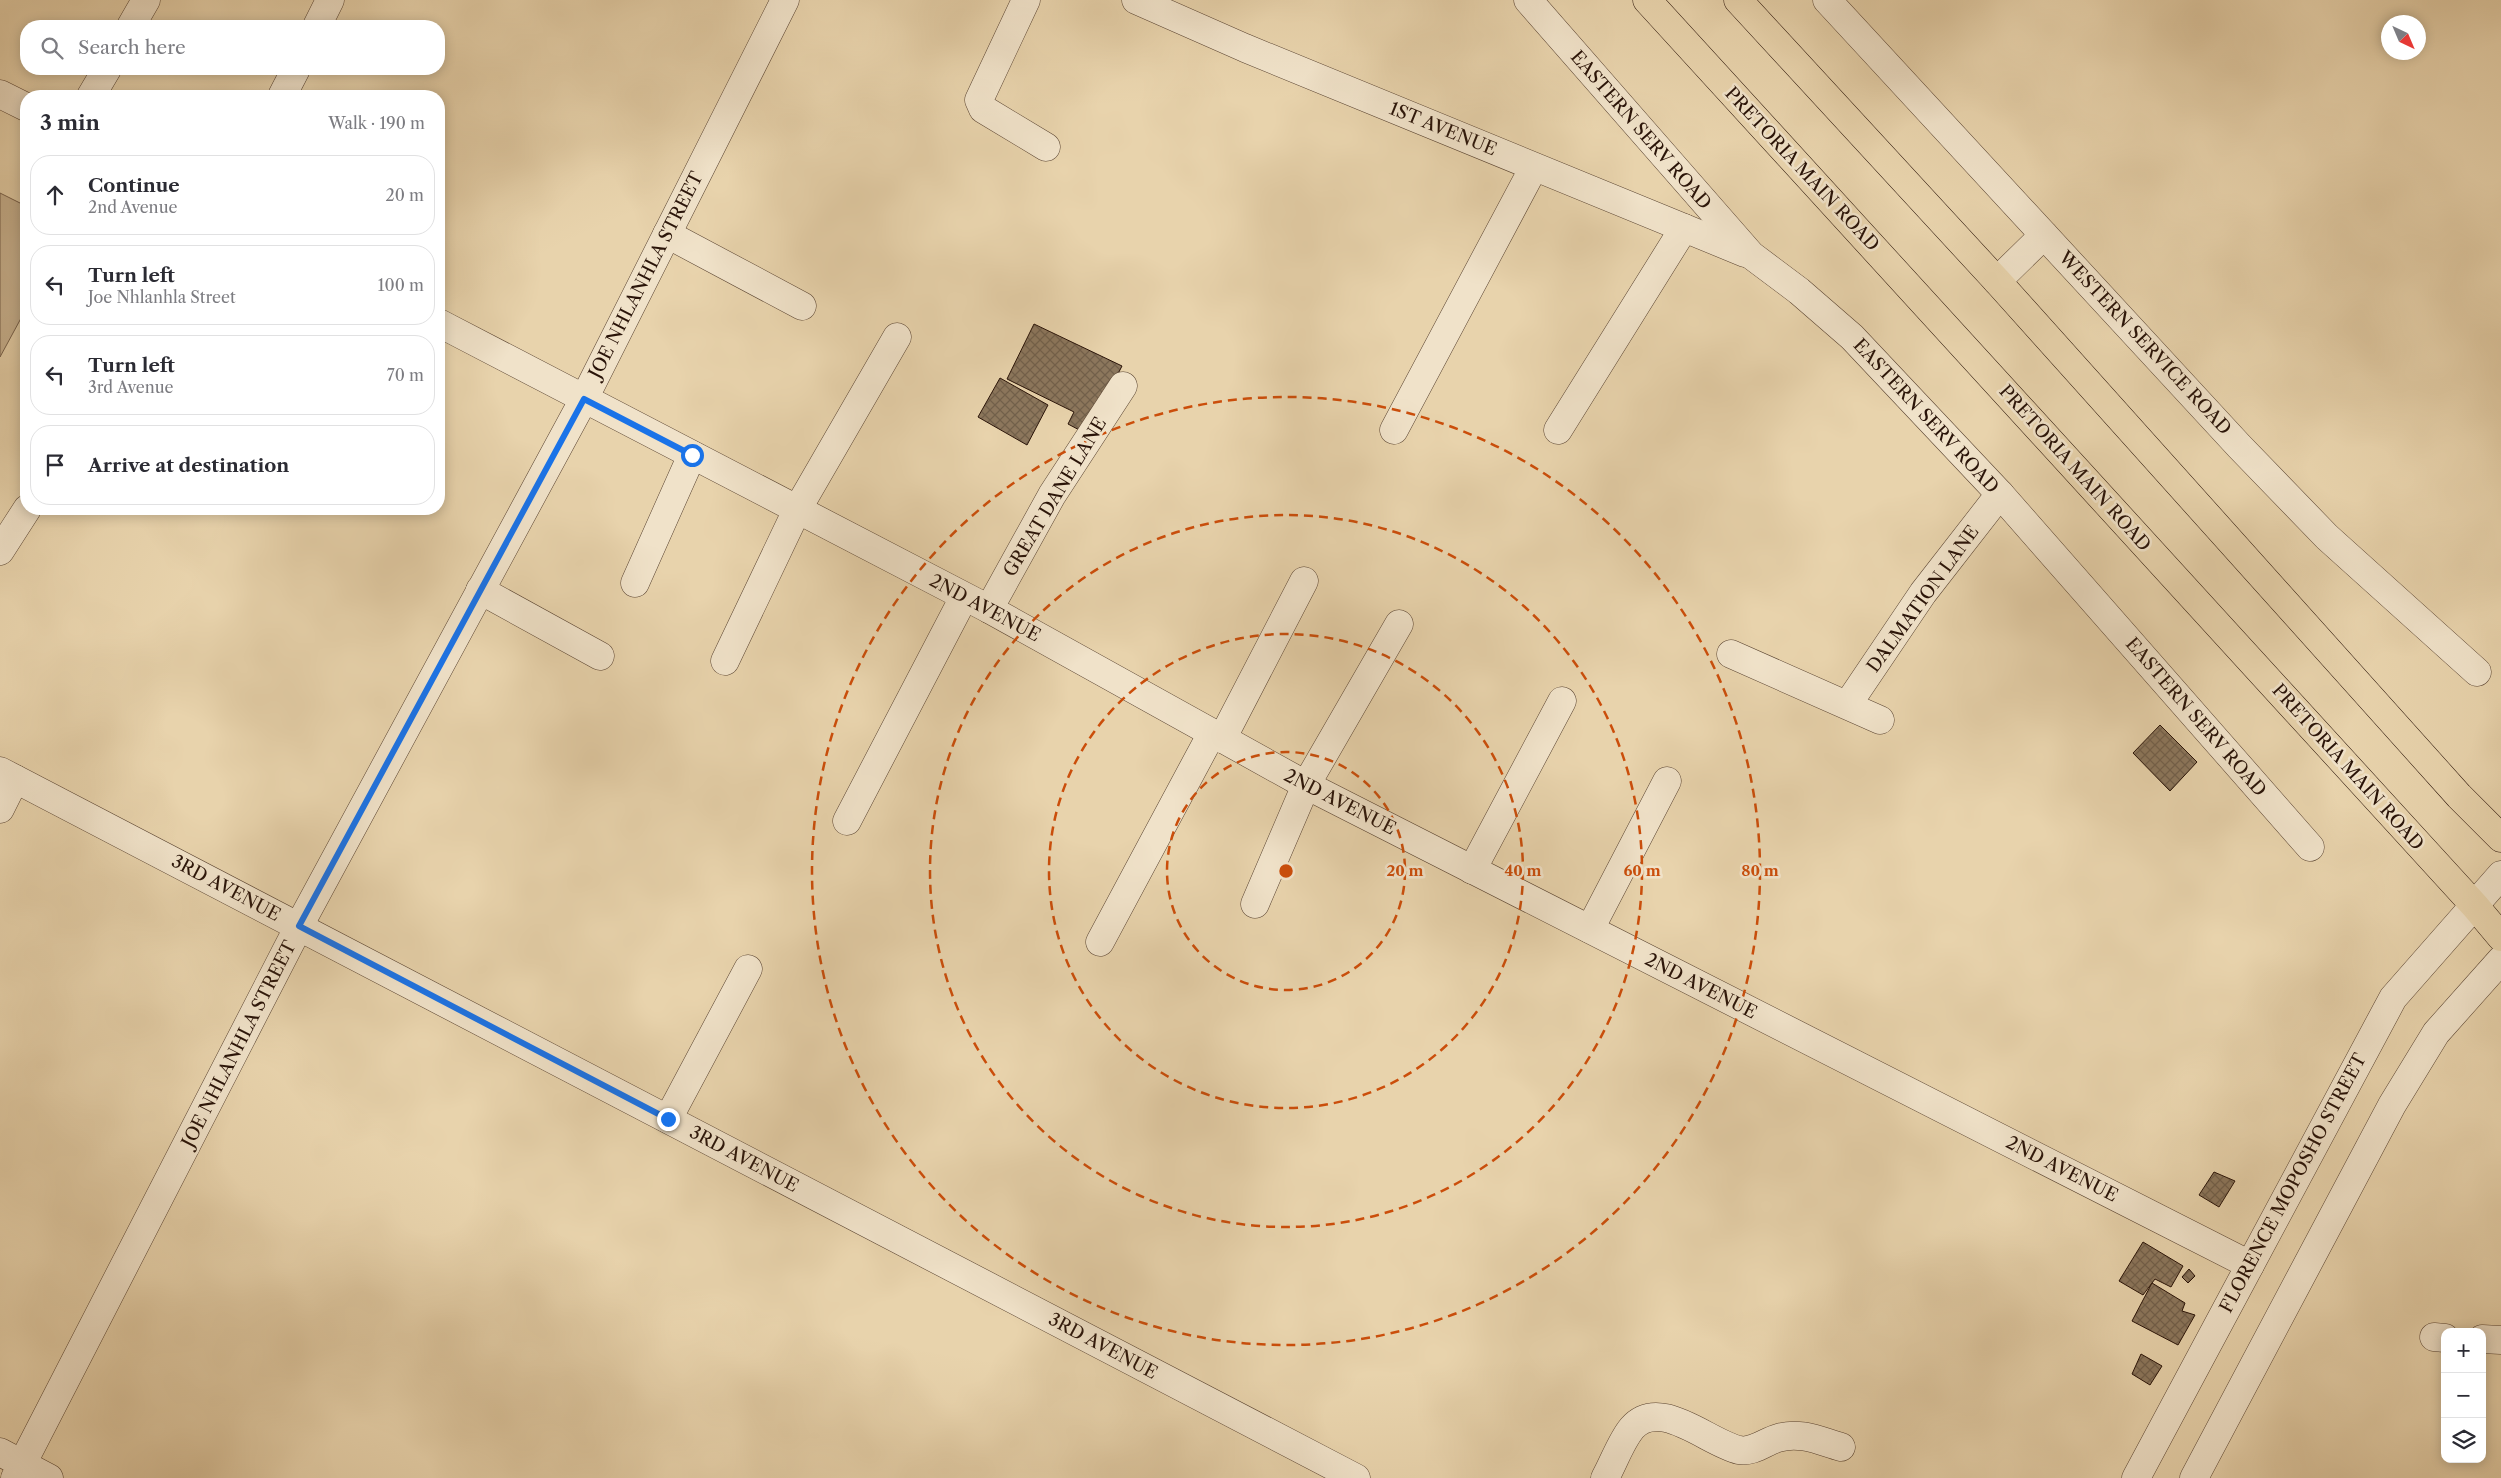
<!DOCTYPE html>
<html lang="en">
<head>
<meta charset="utf-8">
<style>
  :root { --surface:#fff; --page:#f2f2f3; --text:#2b2b33; --muted:#7c7c81; --line:#e1e1e2 }
  body { margin:0; font-family:"Libre Caslon Text",serif; background:var(--page); color:var(--text) }
  .controls { position:absolute; right:15px; bottom:15px; display:grid; overflow:hidden; border-radius:10px; box-shadow:0 2px 12px #0003 }
  .controls button { width:45px; height:45px; display:grid; place-items:center; padding:0; border:0; border-bottom:1px solid var(--line); background:var(--surface); color:var(--text); font:25px sans-serif }
  .compass { position:absolute; left:2381px; top:15px; width:45px; height:45px; border-radius:50%; background:var(--surface); box-shadow:0 2px 12px #0003; rotate:136deg }
  .stop { position:absolute; width:15px; height:15px; margin:-11px; border:4px solid #1a73e8; border-radius:50%; background:#fff }
  .stop.end { background:#1a73e8; border-color:#fff; box-shadow:0 1px 5px #0008 }
  .list { margin:0; padding:0; list-style:none }
  h2 { display:flex; justify-content:space-between; align-items:center; height:65px; margin:0; padding:0 20px; font-size:21px }
  h2 small { font-size:16px; font-weight:400; color:var(--muted) }
  .list li { display:grid; grid-template-columns:32px 1fr auto; gap:15px; align-items:center; box-sizing:border-box; height:80px; margin:0 10px 10px; padding:0 10px; border:1px solid var(--line); border-radius:20px }
  .list b { display:block; font-size:19px; white-space:nowrap }
  .list p { margin:0; font-size:16px; white-space:nowrap; color:var(--muted) }
  .list em { font-size:16px; font-style:normal; color:var(--muted) }
  .icon { flex:none; width:28px; height:28px; fill:none; stroke:currentColor; stroke-width:2; stroke-linecap:round; stroke-linejoin:round }
  .map { position:relative; flex:none; width:2501px; height:1478px; overflow:hidden }
  .search { position:absolute; background:var(--surface); box-shadow:0 2px 12px #0003; left:20px; top:20px; width:425px; height:55px; display:flex; align-items:center; gap:12px; box-sizing:border-box; padding:0 18px; border-radius:20px; color:var(--muted); font-size:19px }
  .panel { position:absolute; background:var(--surface); box-shadow:0 2px 12px #0003; left:20px; top:90px; width:425px; height:425px; border-radius:20px }
  .map>svg:first-child { display:block }
  .grass { fill:#c8b290; stroke:#78624c }
  .building { fill:url(#building-cross-hatch); stroke:#291308 }
  .lines { fill:none; stroke-linecap:round; stroke-linejoin:round }
  .minor-casing { stroke:#594331; stroke-width:29 }
  .major-casing { stroke:#291308; stroke-width:29 }
  .minor { stroke:#f0e2c9; stroke-width:28 }
  .major { stroke:#e8d3ac; stroke-width:28 }
  .route { stroke:#1a73e8; stroke-width:6 }
  .ring { fill:none; stroke:#cb4e0b; stroke-width:2.5; stroke-dasharray:9 6 }
  .labels { text-anchor:middle; dominant-baseline:central; stroke-width:5; stroke-linejoin:round; paint-order:stroke }
  .street-label { font-size:18px; fill:#291308; stroke:#f0e2c9 }
  .centre { fill:#cb4e0b; stroke:#f0e2c9; stroke-width:2.5 }
  .ring-label { font-size:15px; text-anchor:middle; font-weight:bold; fill:#cb4e0b; stroke:#f0e2c9; stroke-width:5; stroke-linejoin:round; paint-order:stroke }
</style>
</head>
<body>
<div class="map">
<svg width="2501" height="1478" viewBox="0 0 2501 1478">
  <defs>
    <pattern id="building-cross-hatch" width="8" height="8" patternUnits="userSpaceOnUse" patternTransform="scale(1.25)"><rect width="8" height="8" fill="#8c775d"/><path d="M0 0l8 8M0 8l8-8" fill="none" stroke="#72604b"/></pattern>
  </defs>
  <rect width="100%" height="100%" fill="#e8d3ac"/>
  <filter id="stains"><feTurbulence type="fractalNoise" baseFrequency=".004" numOctaves="4"/><feColorMatrix values="0 0 0 0 .2 0 0 0 0 .09 0 0 0 0 .02 0 0 0 .5 -.17"/></filter>
  <radialGradient id="worn" r=".72"><stop offset=".6" stop-color="#630" stop-opacity="0"/><stop offset="1" stop-color="#630" stop-opacity=".3"/></radialGradient>
  <polygon class="grass" points="0,193 26,206 26,309 0,357"/>
  <g class="building">
    <polygon points="1034,324 1122,366 1087,434 1068,424 1074,412 1007,379"/>
    <polygon points="1000,378 1048,405 1027,445 978,417"/>
    <polygon points="2160,725 2197,762 2170,791 2133,753"/>
    <polygon points="2214,1172 2235,1181 2219,1207 2199,1195"/>
    <polygon points="2143,1242 2183,1266 2171,1287 2155,1279 2143,1295 2119,1281"/>
    <polygon points="2189,1269 2195,1276 2188,1283 2182,1277"/>
    <polygon points="2152,1283 2185,1303 2182,1311 2195,1315 2178,1345 2132,1321"/>
    <polygon points="2141,1354 2162,1366 2150,1385 2132,1374"/>
  </g>
  <g class="lines">
    <defs>
      <g id="minor">
        <polyline points="1026,0 979,100 983,109 1046,147"/>
        <polyline points="1136,0 1245,48 1745,253"/>
        <polyline points="1528,0 1751,255 1799,291 1852,337 2000,494 2310,847"/>
        <polyline points="1827,0 2239,446 2327,537 2477,672"/>
        <polyline points="131,26 146,0"/>
        <polyline points="317,26 330,0"/>
        <polyline points="0,94 26,107"/>
        <polyline points="91,96 107,69"/>
        <polyline points="282,96 296,69"/>
        <polyline points="667,234 802,306"/>
        <polyline points="1997,281 2044,235"/>
        <polyline points="439,323 989,609 1306,785 2250,1265"/>
        <polyline points="1394,430 1534,167"/>
        <polyline points="1558,430 1684,228"/>
        <polyline points="0,551 27,509"/>
        <polyline points="635,583 692,455"/>
        <polyline points="480,590 600,656"/>
        <polyline points="989,609 1052,495 1123,386"/>
        <polyline points="1731,654 1880,720"/>
        <polyline points="725,661 797,510 897,337"/>
        <polyline points="1848,704 1923,593 2000,494"/>
        <polyline points="1222,739 1304,581"/>
        <polyline points="0,771 1356,1478"/>
        <polyline points="0,809 15,779"/>
        <polyline points="847,821 964,597"/>
        <polyline points="1472,870 1562,701"/>
        <polyline points="1255,904 1306,785 1399,624"/>
        <polyline points="1590,929 1667,781"/>
        <polyline points="1100,942 1212,733"/>
        <polyline points="668,1119 748,969"/>
        <polyline points="2434,1337 2445,1338"/>
        <polyline points="2482,1339 2501,1340"/>
        <polyline points="0,1452 49,1478"/>
        <polyline points="15,1478 299,926 584,399 785,0"/>
        <path d="M1605 1478C1614 1462 1621 1441 1632 1428 1660 1396 1708 1443 1739 1450 1753 1453 1766 1441 1778 1438 1800 1431 1820 1441 1841 1447"/>
        <polyline points="2136,1478 2393,998 2501,875"/>
        <polyline points="2194,1478 2392,1105 2436,1033 2501,960"/>
      </g>
      <g id="major">
        <polyline points="1647,0 2475,906 2501,937"/>
        <polyline points="1738,0 1997,281 2459,796 2501,838"/>
      </g>
    </defs>
    <use href="#minor" class="minor-casing"/>
    <use href="#major" class="major-casing"/>
    <use href="#minor" class="minor"/>
    <use href="#major" class="major"/>
  </g>
  <g class="lines">
    <polyline class="route" points="668,1119 299,926 584,399 692,455"/>
  </g>
  <g class="ring">
    <circle cx="1286" cy="871" r="119"/>
    <circle cx="1286" cy="871" r="237"/>
    <circle cx="1286" cy="871" r="356"/>
    <circle cx="1286" cy="871" r="474"/>
  </g>
  <g class="labels">
    <g class="street-label">
      <text transform="translate(1443 129) rotate(22)">1ST AVENUE</text>
      <text transform="translate(1641 130) rotate(49)">EASTERN SERV ROAD</text>
      <text transform="translate(1802 169) rotate(47)">PRETORIA MAIN ROAD</text>
      <text transform="translate(646 275) rotate(-63)">JOE NHLANHLA STREET</text>
      <text transform="translate(2145 343) rotate(47)">WESTERN SERVICE ROAD</text>
      <text transform="translate(1926 416) rotate(47)">EASTERN SERV ROAD</text>
      <text transform="translate(2075 468) rotate(48)">PRETORIA MAIN ROAD</text>
      <text transform="translate(1055 497) rotate(-59)">GREAT DANE LANE</text>
      <text transform="translate(1923 599) rotate(-54)">DALMATION LANE</text>
      <text transform="translate(985 608) rotate(28)">2ND AVENUE</text>
      <text transform="translate(2196 717) rotate(49)">EASTERN SERV ROAD</text>
      <text transform="translate(2348 767) rotate(48)">PRETORIA MAIN ROAD</text>
      <text transform="translate(1340 802) rotate(27)">2ND AVENUE</text>
      <text transform="translate(226 888) rotate(28)">3RD AVENUE</text>
      <text transform="translate(1701 986) rotate(27)">2ND AVENUE</text>
      <text transform="translate(239 1044) rotate(-63)">JOE NHLANHLA STREET</text>
      <text transform="translate(744 1159) rotate(28)">3RD AVENUE</text>
      <text transform="translate(2062 1169) rotate(27)">2ND AVENUE</text>
      <text transform="translate(2293 1183) rotate(-62)">FLORENCE MOPOSHO STREET</text>
      <text transform="translate(1103 1346) rotate(28)">3RD AVENUE</text>
    </g>
  </g>
  <circle cx="1286" cy="871" r="8" class="centre"/>
  <g class="ring-label">
    <text x="1405" y="876">20 m</text>
    <text x="1523" y="876">40 m</text>
    <text x="1642" y="876">60 m</text>
    <text x="1760" y="876">80 m</text>
  </g>
  <rect width="100%" height="100%" filter="url(#stains)"/>
  <rect width="100%" height="100%" fill="url(#worn)"/>
</svg>
<div class="controls">
<button>+</button>
<button>−</button>
<button><svg class="icon" aria-label="layers" viewBox="0 0 24 24"><path d="M12 4l9 5-9 5-9-5zM3 14l9 5 9-5"/></svg></button>
</div>
<svg class="compass" viewBox="-18 -18 36 36"><path d="M0-13l5 13h-10z" fill="#e53935"/><path d="M0 13l5-13h-10z" fill="#7c7c81"/></svg>
<div class="stop" style="left:692px;top:455px"></div>
<div class="stop end" style="left:668px;top:1119px"></div>
<div class="search"><svg class="icon" aria-label="search" viewBox="0 0 24 24"><circle cx="10" cy="10" r="6"/><path d="M15 15l6 6"/></svg>Search here</div>
<section class="panel">
<h2>3 min<small>Walk · 190 m</small></h2>
<ul class="list">
<li><svg class="icon" aria-label="ahead" viewBox="0 0 24 24"><path d="M12 20V5M6 11l6-6 6 6"/></svg><div><b>Continue</b><p>2nd Avenue</p></div><em>20 m</em></li>
<li><svg class="icon" aria-label="left" viewBox="0 0 24 24"><path d="M17 20v-9H6M10 6l-5 5 5 5"/></svg><div><b>Turn left</b><p>Joe Nhlanhla Street</p></div><em>100 m</em></li>
<li><svg class="icon" aria-label="left" viewBox="0 0 24 24"><path d="M17 20v-9H6M10 6l-5 5 5 5"/></svg><div><b>Turn left</b><p>3rd Avenue</p></div><em>70 m</em></li>
<li><svg class="icon" aria-label="arrive" viewBox="0 0 24 24"><path d="M6 21V4h12l-3 4 3 4H6"/></svg><div><b>Arrive at destination</b></div></li>
</ul>
</section>
</div>
</body>
</html>
